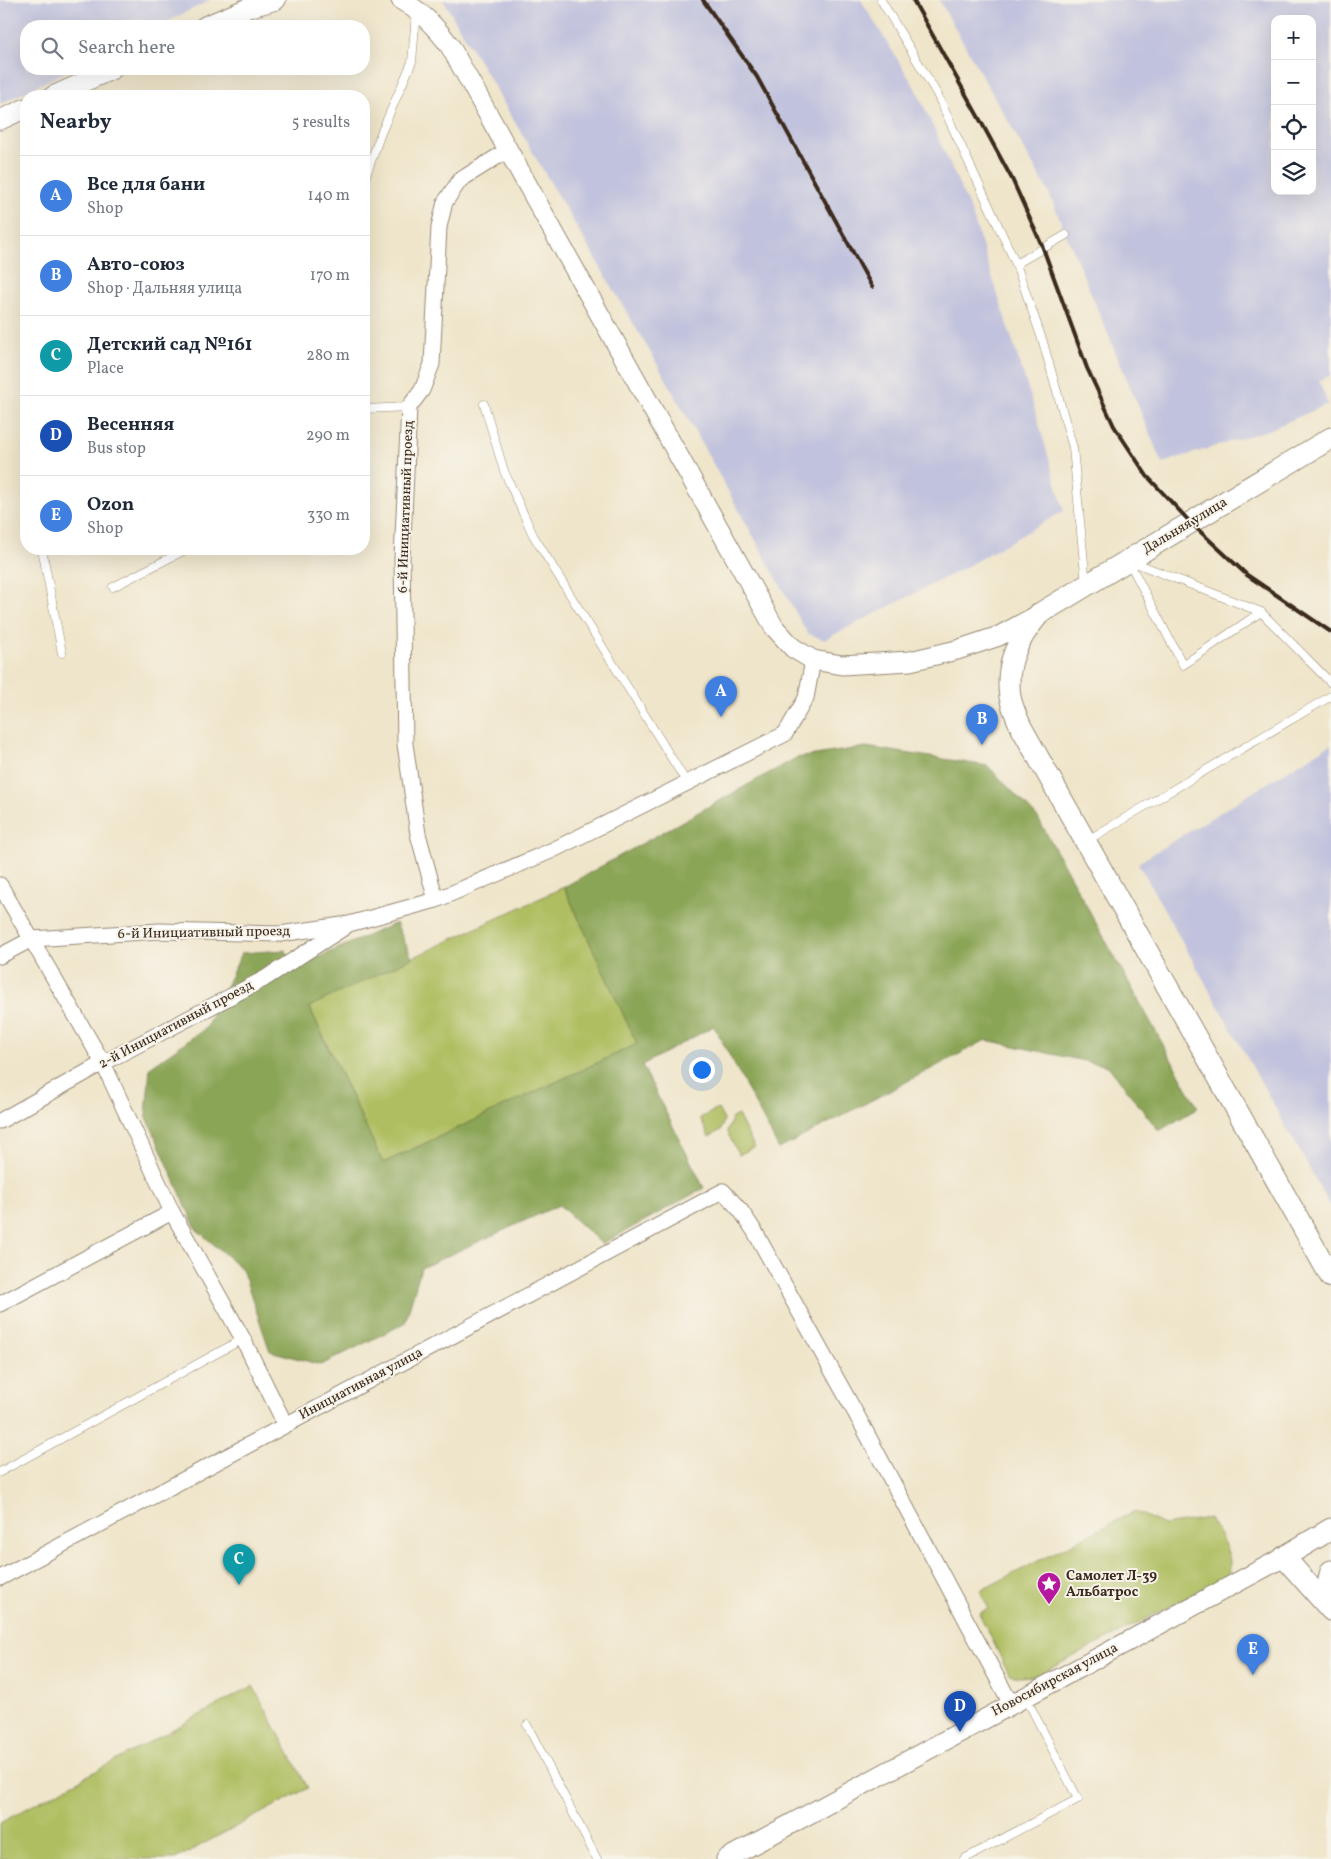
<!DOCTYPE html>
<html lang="en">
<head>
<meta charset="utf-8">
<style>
  :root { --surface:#fff; --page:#f2f2f3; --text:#1f2937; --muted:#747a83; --line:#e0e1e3; --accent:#2563eb }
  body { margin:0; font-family:Vollkorn,serif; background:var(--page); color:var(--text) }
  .controls { position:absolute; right:15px; top:15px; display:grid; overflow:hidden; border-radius:10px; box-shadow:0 5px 20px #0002 }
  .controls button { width:45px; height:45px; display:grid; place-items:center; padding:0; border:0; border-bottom:1px solid var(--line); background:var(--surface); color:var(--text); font:25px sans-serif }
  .you { position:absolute; left:701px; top:1069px; width:18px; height:18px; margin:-12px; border:4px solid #fff; border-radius:50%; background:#1a73e8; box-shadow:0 0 0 8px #1a73e833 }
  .badge { display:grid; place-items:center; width:32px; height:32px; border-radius:50%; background:var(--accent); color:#fff; font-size:16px; font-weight:700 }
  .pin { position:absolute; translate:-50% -41px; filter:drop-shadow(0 1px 2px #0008) }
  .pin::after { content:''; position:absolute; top:26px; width:18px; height:15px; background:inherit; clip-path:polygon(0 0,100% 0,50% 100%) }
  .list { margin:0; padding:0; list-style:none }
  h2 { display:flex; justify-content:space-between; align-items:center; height:65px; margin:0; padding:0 20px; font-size:21px }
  h2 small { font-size:16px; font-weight:400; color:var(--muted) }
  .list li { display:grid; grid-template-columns:32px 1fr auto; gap:15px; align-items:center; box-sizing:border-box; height:80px; padding:0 20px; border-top:1px solid var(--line) }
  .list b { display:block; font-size:19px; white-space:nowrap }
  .list p { margin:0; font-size:16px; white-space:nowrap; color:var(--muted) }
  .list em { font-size:16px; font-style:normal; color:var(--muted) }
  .icon { flex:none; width:28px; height:28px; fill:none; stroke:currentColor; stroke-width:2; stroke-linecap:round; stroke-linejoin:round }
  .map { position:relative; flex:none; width:1331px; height:1859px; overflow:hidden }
  .search { position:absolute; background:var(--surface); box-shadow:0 5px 20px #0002; left:20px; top:20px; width:350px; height:55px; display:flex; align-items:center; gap:12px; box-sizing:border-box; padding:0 18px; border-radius:20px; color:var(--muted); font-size:19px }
  .panel { position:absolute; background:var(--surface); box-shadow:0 5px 20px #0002; left:20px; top:90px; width:350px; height:465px; border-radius:20px }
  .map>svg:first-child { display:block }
  .industrial { fill:#c1c2dd; fill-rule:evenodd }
  .green { fill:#afbe61; stroke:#757440 }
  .forest { fill:#8ba557; stroke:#63683a }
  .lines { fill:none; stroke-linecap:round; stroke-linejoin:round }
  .service-casing { stroke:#958874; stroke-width:9 }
  .minor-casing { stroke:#958874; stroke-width:17 }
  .tertiary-casing { stroke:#958874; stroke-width:21 }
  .secondary-casing { stroke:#958874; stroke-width:23 }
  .service { stroke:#fff; stroke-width:8 }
  .minor { stroke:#fff; stroke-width:15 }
  .tertiary { stroke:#fff; stroke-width:19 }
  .secondary { stroke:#fff; stroke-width:21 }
  .rail { stroke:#3b2a1e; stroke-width:4 }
  .labels { text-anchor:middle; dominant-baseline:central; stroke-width:4; stroke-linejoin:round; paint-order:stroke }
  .street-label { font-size:14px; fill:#3b2a1e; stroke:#f7f3e8 }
  .poi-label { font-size:14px; font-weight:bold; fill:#3b2a1e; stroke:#f7f3e8; text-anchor:start }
</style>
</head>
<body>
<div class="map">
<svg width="1331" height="1859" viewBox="0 0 1331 1859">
  <rect width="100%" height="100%" fill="#f7f3e8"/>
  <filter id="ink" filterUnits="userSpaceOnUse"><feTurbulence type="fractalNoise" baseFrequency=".02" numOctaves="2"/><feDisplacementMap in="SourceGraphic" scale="10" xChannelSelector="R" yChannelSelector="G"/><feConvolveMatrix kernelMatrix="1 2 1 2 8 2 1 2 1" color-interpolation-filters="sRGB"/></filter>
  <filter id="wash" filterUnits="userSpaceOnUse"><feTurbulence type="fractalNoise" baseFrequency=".0096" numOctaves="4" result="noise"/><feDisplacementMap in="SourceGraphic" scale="20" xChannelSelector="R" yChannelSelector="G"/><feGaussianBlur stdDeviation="1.12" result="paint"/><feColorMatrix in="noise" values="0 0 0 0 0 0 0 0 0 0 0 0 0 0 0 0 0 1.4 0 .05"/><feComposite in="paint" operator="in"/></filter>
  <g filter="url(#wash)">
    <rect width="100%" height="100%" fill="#efe5ca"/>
    <g class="industrial">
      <polygon points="0,0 211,0 158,26 26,26 26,69 71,69 0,104"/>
      <polygon points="443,0 861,0 917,91 971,211 1037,417 1064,511 962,569 824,640 807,633 662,372"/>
      <path d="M939 0H1331V375L1319 381 1328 404 1271 429 1162 463 1048 191ZM1275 19H1312V191H1275Z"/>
      <polygon points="1331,744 1331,1207 1138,863"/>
    </g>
    <g class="green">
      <polygon points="564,887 638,1044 383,1163 309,1006"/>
      <polygon points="718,1109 724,1120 721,1130 709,1137 700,1118"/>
      <polygon points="738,1115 754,1147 739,1155 727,1132 732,1118"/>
      <path d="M1135 1511 1163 1525 1210 1518C1219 1536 1236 1556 1228 1576L1036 1676 1018 1677 1009 1674 979 1613 989 1609 980 1591Z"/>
      <polygon points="253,1686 308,1788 175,1859 0,1859 0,1823"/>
    </g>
    <polygon class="forest" points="866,747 988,766 1038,818 1198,1108 1159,1131 1108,1066 986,1040 779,1149 714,1026 642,1065 704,1188 602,1244 559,1205 421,1268 405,1323 321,1365 270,1351 242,1269 196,1229 146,1115 150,1067 206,1028 242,953 285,950 296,967 396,923 412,958 309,1007 383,1163 637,1044 564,887 796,758"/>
  </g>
  <g filter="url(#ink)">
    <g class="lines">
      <defs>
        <g id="service">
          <polyline points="881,0 937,94 1016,264 1043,342 1073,448 1086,584"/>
          <polyline points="364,181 381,133 412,62 416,13"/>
          <polyline points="1016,264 1066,235"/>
          <polyline points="484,404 504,471 533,535 687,783"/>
          <polyline points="364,409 409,407"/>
          <polyline points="42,549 62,653"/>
          <polyline points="1129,562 1183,665 1261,612 1331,683"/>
          <polyline points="1133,562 1261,612"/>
          <polyline points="113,587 187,549"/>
          <polyline points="1088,840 1331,696"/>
          <polyline points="0,1472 243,1339"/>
          <polyline points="527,1725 597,1859"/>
          <polyline points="964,1859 1078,1799 1026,1698"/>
        </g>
        <g id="minor">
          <polyline points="0,885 103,1063 172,1212 243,1339 285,1424"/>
          <polyline points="436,900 418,834 405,744 402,559 409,407 422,390 432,364 439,227 445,202 460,180 508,150"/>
          <polyline points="0,956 32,939 159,931 280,934 349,924 436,900 553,850 785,734 806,698 813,660"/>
          <polyline points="0,1121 103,1063 264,979 345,927"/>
          <polyline points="0,1304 172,1212"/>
          <polyline points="0,1578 723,1191 741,1211 755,1232 860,1421 1011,1704"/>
        </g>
        <g id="tertiary">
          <path d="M401 0C422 12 436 27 450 46L774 627 793 648 813 660 842 665 910 661 957 650 999 636 1038 615"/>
          <polyline points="205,26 248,8 276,0"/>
          <polyline points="53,96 113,69"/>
          <polyline points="0,120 26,108"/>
          <polyline points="726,1859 1284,1557"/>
        </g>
        <g id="secondary">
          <path d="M1331 438 1039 614C1018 639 1005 663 1010 697 1012 707 1017 718 1021 727L1331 1277"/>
          <polyline points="1331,1529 1284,1557 1331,1610"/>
          <polyline points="1331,1571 1329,1579 1331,1606"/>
        </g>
      </defs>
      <use href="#service" class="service-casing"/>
      <use href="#minor" class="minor-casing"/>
      <use href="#tertiary" class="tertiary-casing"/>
      <use href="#secondary" class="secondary-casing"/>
      <use href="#service" class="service"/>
      <use href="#minor" class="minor"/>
      <use href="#tertiary" class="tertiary"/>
      <use href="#secondary" class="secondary"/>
      <g class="rail">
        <polyline points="703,0 757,77 872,287"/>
        <polyline points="913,0 979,118 1012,179 1043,248 1087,368 1114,426 1147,476 1191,523 1247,575 1331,632"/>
      </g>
    </g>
  </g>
  <defs>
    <symbol id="sight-pin" viewBox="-11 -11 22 30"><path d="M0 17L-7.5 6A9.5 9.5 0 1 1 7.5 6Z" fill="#b5179e" stroke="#f7f3e8"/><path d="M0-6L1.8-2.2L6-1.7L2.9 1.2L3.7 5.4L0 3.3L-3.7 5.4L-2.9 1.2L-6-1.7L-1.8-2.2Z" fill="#fff"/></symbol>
  </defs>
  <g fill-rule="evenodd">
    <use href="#sight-pin" x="1035" y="1570" width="28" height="38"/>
  </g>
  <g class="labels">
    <g class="street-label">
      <text transform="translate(406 507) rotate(-88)">6-й Инициативный проезд</text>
      <text transform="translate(1185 526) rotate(-31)">Дальняя улица</text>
      <text transform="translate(204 933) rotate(-1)">6-й Инициативный проезд</text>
      <text transform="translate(176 1025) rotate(-28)">2-й Инициативный проезд</text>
      <text transform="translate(361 1384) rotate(-28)">Инициативная улица</text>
      <text transform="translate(1055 1680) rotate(-28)">Новосибирская улица</text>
    </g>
    <g class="poi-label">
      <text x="1066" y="1576">Самолет Л-39<tspan x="1066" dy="16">Альбатрос</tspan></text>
    </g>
  </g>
</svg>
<div class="controls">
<button>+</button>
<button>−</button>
<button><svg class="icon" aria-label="locate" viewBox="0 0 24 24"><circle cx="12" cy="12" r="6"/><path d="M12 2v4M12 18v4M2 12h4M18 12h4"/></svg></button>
<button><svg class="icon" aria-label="layers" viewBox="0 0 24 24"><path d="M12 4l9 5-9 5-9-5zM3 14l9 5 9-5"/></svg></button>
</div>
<div class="you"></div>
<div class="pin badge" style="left:721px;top:717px;background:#3f7fe0">A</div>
<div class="pin badge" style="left:982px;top:745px;background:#3f7fe0">B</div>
<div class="pin badge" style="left:239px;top:1585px;background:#0f9aa8">C</div>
<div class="pin badge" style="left:960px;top:1732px;background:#1a4fb4">D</div>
<div class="pin badge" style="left:1253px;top:1675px;background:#3f7fe0">E</div>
<div class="search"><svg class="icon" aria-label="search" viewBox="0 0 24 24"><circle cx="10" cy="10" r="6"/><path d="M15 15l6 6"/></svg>Search here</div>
<section class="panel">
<h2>Nearby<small>5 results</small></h2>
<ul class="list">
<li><span class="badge" style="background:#3f7fe0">A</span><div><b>Все для бани</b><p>Shop</p></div><em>140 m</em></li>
<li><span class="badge" style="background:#3f7fe0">B</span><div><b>Авто-союз</b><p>Shop · Дальняя улица</p></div><em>170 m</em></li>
<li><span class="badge" style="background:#0f9aa8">C</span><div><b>Детский сад №161</b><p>Place</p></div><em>280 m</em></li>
<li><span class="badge" style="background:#1a4fb4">D</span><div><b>Весенняя</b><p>Bus stop</p></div><em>290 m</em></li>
<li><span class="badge" style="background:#3f7fe0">E</span><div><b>Ozon</b><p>Shop</p></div><em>330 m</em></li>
</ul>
</section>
</div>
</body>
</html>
